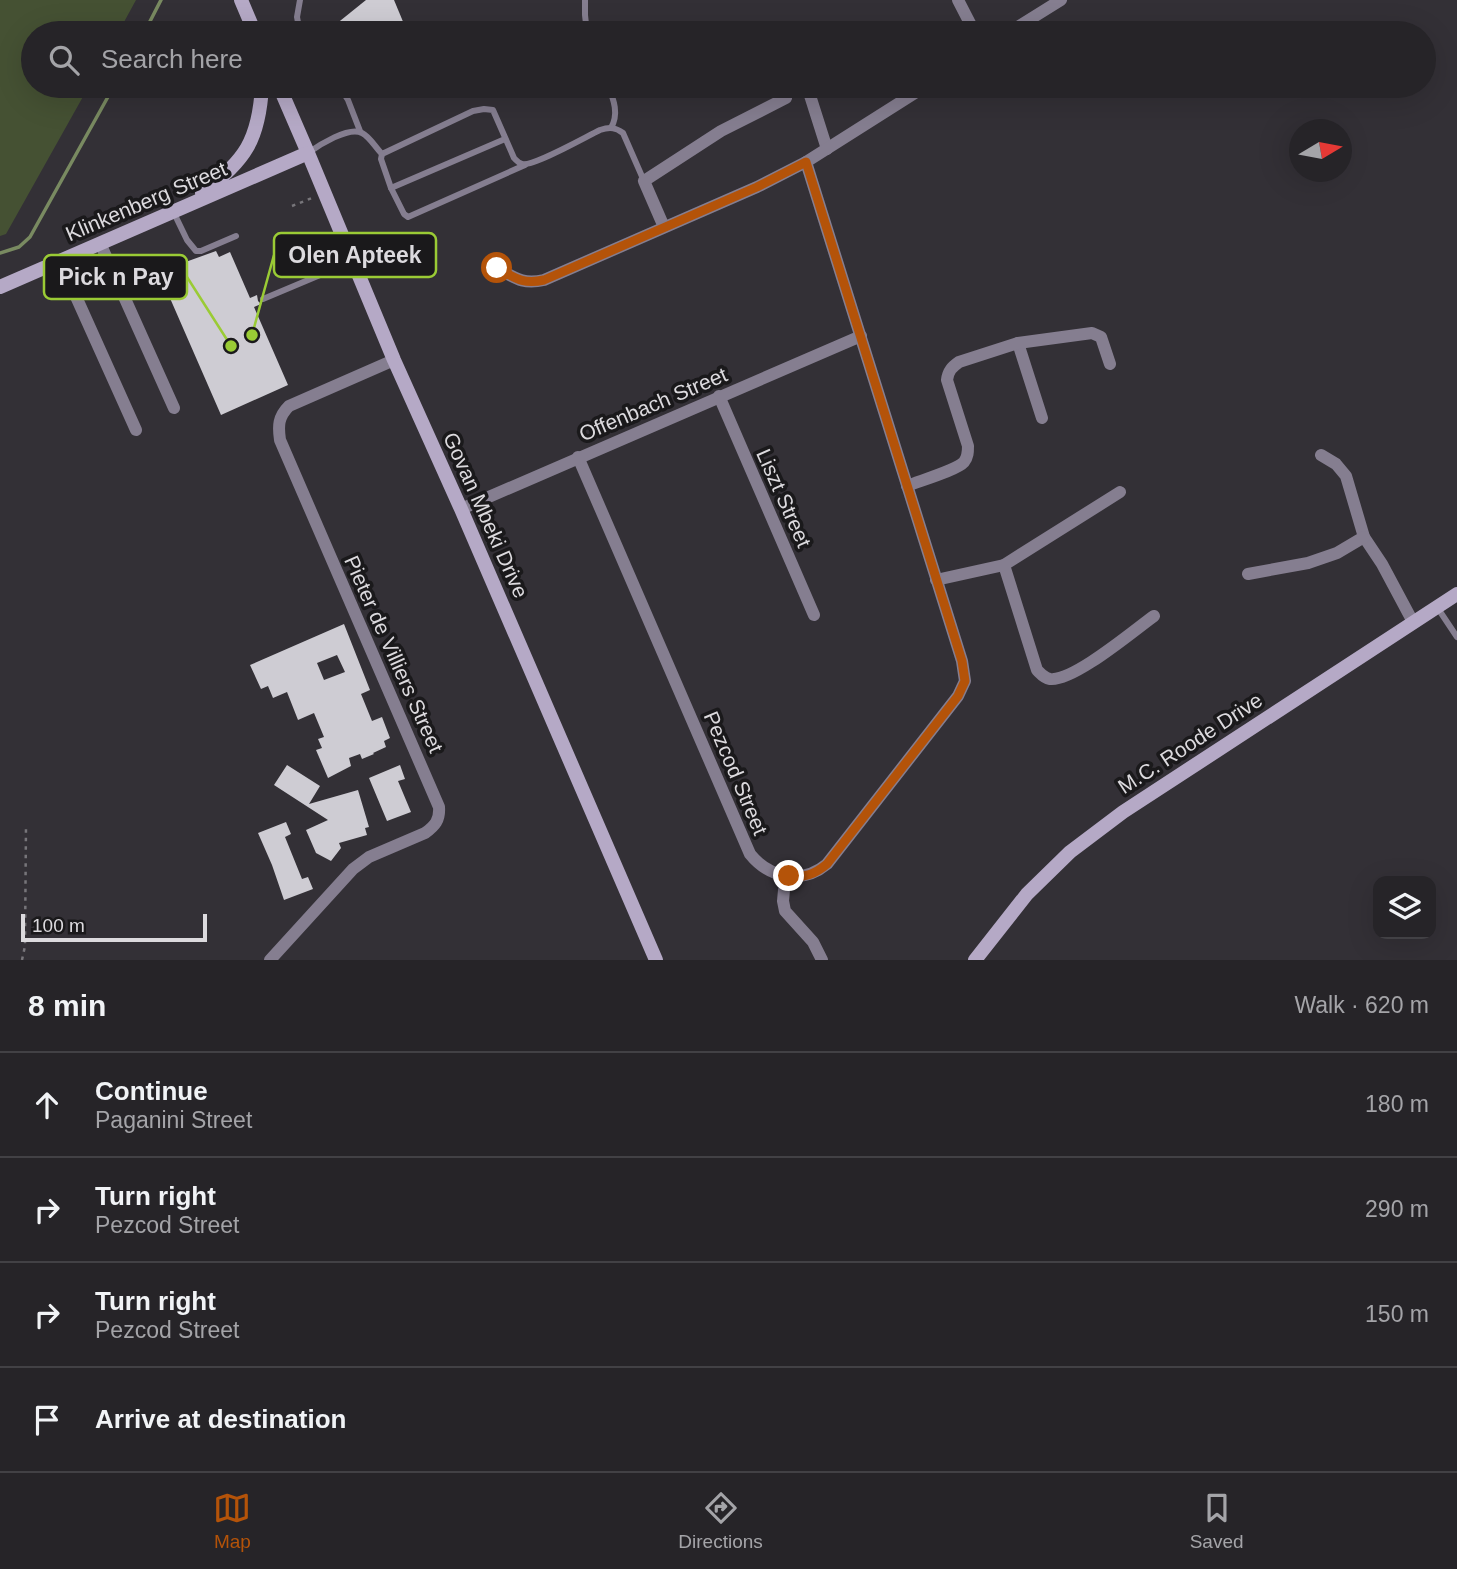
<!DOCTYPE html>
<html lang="en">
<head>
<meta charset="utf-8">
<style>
  :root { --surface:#262428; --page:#2e2c30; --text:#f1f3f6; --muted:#a4a4a8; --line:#424145; --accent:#b45309 }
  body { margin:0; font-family:Arial,sans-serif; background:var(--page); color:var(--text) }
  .controls { position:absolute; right:21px; bottom:21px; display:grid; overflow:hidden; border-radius:14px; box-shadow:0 7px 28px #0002 }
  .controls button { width:63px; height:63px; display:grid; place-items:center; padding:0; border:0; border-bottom:2px solid var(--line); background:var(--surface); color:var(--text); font:35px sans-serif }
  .compass { position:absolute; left:1289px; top:119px; width:63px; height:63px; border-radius:50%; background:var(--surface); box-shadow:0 7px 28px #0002; rotate:80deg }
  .scale { position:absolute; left:21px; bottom:18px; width:186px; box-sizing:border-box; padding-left:7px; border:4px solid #dcdade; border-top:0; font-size:19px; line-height:24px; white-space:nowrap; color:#dcdade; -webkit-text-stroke:5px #1a191b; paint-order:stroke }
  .stop { position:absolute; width:21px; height:21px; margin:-16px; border:5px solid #b45309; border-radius:50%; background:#fff }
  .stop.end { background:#b45309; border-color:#fff; box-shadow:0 2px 7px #0008 }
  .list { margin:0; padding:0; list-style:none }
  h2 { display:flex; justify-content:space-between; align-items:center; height:91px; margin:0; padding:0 28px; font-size:30px }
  h2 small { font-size:23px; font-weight:400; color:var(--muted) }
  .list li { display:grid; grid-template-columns:46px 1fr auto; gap:21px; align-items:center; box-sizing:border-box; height:105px; padding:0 28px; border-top:2px solid var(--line) }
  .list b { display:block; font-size:26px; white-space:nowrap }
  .list p { margin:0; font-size:23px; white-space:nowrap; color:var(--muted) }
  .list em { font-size:23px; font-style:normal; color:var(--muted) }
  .icon { flex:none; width:38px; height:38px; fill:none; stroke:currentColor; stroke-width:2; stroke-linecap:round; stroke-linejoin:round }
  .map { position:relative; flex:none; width:1457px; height:960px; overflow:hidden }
  .search { position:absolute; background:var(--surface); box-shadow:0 7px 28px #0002; left:21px; right:21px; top:21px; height:77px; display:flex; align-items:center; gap:18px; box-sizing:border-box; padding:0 24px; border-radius:38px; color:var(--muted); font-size:26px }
  .sheet { height:511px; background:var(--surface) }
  nav { display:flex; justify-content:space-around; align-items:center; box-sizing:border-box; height:98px; border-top:2px solid var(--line); background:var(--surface); font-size:19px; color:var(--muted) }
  nav a { display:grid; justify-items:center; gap:4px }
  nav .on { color:var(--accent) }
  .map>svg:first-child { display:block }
  .green { fill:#455133 }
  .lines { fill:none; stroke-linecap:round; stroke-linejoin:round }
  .stream { stroke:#798a61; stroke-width:3.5 }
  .building { fill:#ceccd3; fill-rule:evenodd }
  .path { stroke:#77757a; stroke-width:2.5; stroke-dasharray:3.5 5; stroke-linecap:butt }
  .lane { stroke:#857e90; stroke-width:6 }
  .street { stroke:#857e90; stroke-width:12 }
  .secondary { stroke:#b5a9c6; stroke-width:14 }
  .route { stroke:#b45309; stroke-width:9 }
  .labels { text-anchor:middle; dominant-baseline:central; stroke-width:7; stroke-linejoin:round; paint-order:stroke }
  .street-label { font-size:21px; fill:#dcdade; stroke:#1a191b }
  .leader { fill:none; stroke:#9acb35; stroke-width:2.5 }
  .callout-dot { fill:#9acb35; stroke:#1a191b; stroke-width:2.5 }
  .callout { fill:#1a191b; stroke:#9acb35; stroke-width:2.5 }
  .callout-label { font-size:23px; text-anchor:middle; font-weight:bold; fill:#dcdade }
</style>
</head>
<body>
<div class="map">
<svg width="1457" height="960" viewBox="0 0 1457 960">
  <rect width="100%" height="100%" fill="#333036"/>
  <polygon class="green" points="0,0 136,0 118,33 33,33 33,86 89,86 6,234 0,236"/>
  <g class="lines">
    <g class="stream">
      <polyline points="144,33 161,0"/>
      <polyline points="0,253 19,247 30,237 114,86"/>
    </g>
  </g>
  <g class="building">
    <polygon points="366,0 394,0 404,24 403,33 325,33"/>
    <polygon points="216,251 219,257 230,252 250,298 257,295 258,301 261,304 254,307 288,385 221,415 166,289 187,280 180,264"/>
    <path d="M344 624 370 690 361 694 372 721 382 717 390 738 384 741 386 747 373 753 374 754 362 759 360 754 349 758 351 766 328 778 316 750 322 748 318 739 324 737 314 713 298 720 287 692 273 698 268 686 261 689 250 665ZM337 655 345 672 324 680 317 663Z"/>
    <polygon points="287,765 320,786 309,804 358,790 369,827 365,828 367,835 339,843 341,848 331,861 316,853 306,830 328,820 274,785"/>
    <polygon points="400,765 405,779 398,781 411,812 387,821 369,778"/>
    <polygon points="286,822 291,834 285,837 302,879 308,877 313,889 284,900 272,865 258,833"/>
  </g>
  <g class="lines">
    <g class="path">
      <polyline points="292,206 312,198"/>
      <polyline points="22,960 25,946 26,825"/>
    </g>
    <g class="lane">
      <polyline points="585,0 585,15 587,33"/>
      <polyline points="300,33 297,17 300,0"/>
      <polyline points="339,86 348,100 360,131"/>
      <path d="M608 86C614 100 619 114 611 128"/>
      <path d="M308 153C319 145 349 126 362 133 370 137 375 147 382 154L473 111 484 109 493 110 514 158C517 161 518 163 522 164 533 167 587 136 600 130 609 127 615 127 623 133L644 181"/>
      <polyline points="382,154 381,159 391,188 404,214 408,217 525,165"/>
      <polyline points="391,188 505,139"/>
      <polyline points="173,211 187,240 196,251 201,251 236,236"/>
      <polyline points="263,299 351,262"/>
      <polyline points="1437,607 1457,637"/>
    </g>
    <g class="street">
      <polyline points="958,0 975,33"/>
      <polyline points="1008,33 1061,0"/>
      <polyline points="807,86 827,149"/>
      <polyline points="664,227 644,181 721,131 786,98"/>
      <polyline points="100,243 174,408"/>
      <polyline points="60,261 136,430"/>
      <path d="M497 268C515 278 523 285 544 280L757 187 806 162 926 86"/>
      <polyline points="1018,343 1042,418"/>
      <polyline points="719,396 814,615"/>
      <polyline points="1321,455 1336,464 1346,476 1364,537 1382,564 1413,622"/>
      <path d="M578 457 750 854C770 879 803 884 827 864L958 696 965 681 962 661 806 162"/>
      <path d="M907 486C919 481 957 470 964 462 968 457 968 452 968 446L947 380C948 371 952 367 959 362L1018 343 1092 333 1101 337 1110 364"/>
      <polyline points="461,509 861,336"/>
      <path d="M1004 565 1037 670C1041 674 1044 678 1050 679 1073 682 1133 631 1154 616"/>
      <polyline points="1248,574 1308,563 1337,553 1364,537"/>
      <polyline points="936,580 1004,565 1120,492"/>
      <polyline points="789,876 784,890 783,901 785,911 813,942 822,960"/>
      <path d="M270 960 353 869 369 857 425 833C435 826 440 820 439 807L280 440C278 426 278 417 289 406L394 360"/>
    </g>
    <g class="secondary">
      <polyline points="241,0 255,33"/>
      <polyline points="279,86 308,153 394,360 461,509 656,960"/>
      <path d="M202 193C245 161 259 140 262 86"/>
      <polyline points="0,287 308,153"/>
      <polyline points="975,960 1027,894 1070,852 1123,812 1457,594"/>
    </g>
  </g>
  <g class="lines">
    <path class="route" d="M497 268C515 278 523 285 544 280L757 187 806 162 962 661 965 681 958 696 827 864C815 874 805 878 789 876"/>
  </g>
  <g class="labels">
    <g class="street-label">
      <text transform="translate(146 201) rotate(-23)">Klinkenberg Street</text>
      <text transform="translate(653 404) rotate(-23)">Offenbach Street</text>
      <text transform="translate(784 498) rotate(66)">Liszt Street</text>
      <text transform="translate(486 515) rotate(66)">Govan Mbeki Drive</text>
      <text transform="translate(394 654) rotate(66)">Pieter de Villiers Street</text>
      <text transform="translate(1190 743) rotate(-33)">M.C. Roode Drive</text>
      <text transform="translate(736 773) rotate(67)">Pezcod Street</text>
    </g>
  </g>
  <path class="leader" d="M252 335L274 255M231 346L187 277"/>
  <g class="callout-dot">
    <circle cx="252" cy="335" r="7"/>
    <circle cx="231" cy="346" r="7"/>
  </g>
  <g class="callout">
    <rect x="274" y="233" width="162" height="44" rx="7"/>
    <rect x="44" y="255" width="143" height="44" rx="7"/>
  </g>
  <g class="callout-label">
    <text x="355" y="263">Olen Apteek</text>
    <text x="116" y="285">Pick n Pay</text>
  </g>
</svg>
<div class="controls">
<button><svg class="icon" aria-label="layers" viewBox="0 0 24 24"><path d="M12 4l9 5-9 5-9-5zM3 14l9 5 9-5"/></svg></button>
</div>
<svg class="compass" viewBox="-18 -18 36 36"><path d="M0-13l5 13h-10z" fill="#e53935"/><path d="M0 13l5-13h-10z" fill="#a4a4a8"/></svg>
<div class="scale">100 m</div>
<div class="stop" style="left:497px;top:268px"></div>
<div class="stop end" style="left:789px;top:876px"></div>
<div class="search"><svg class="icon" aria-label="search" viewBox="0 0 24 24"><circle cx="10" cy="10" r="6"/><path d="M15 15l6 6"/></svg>Search here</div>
</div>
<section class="sheet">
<h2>8 min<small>Walk · 620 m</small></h2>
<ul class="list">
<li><svg class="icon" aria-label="ahead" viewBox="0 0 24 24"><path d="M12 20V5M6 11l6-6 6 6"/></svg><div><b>Continue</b><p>Paganini Street</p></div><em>180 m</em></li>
<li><svg class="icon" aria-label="right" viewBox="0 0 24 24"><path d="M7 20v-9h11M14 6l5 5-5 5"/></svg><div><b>Turn right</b><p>Pezcod Street</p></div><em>290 m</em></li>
<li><svg class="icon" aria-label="right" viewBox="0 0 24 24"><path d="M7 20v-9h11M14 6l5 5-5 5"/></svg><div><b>Turn right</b><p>Pezcod Street</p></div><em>150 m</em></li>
<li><svg class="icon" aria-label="arrive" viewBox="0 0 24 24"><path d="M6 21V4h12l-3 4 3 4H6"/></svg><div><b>Arrive at destination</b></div></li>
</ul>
</section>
<nav>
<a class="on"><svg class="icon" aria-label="map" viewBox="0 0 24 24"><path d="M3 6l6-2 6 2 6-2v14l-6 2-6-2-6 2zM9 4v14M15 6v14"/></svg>Map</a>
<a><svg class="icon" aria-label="directions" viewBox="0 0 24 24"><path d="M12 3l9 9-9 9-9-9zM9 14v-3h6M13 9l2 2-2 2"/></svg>Directions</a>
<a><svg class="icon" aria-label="saved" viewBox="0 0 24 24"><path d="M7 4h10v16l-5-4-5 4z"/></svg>Saved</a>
</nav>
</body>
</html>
